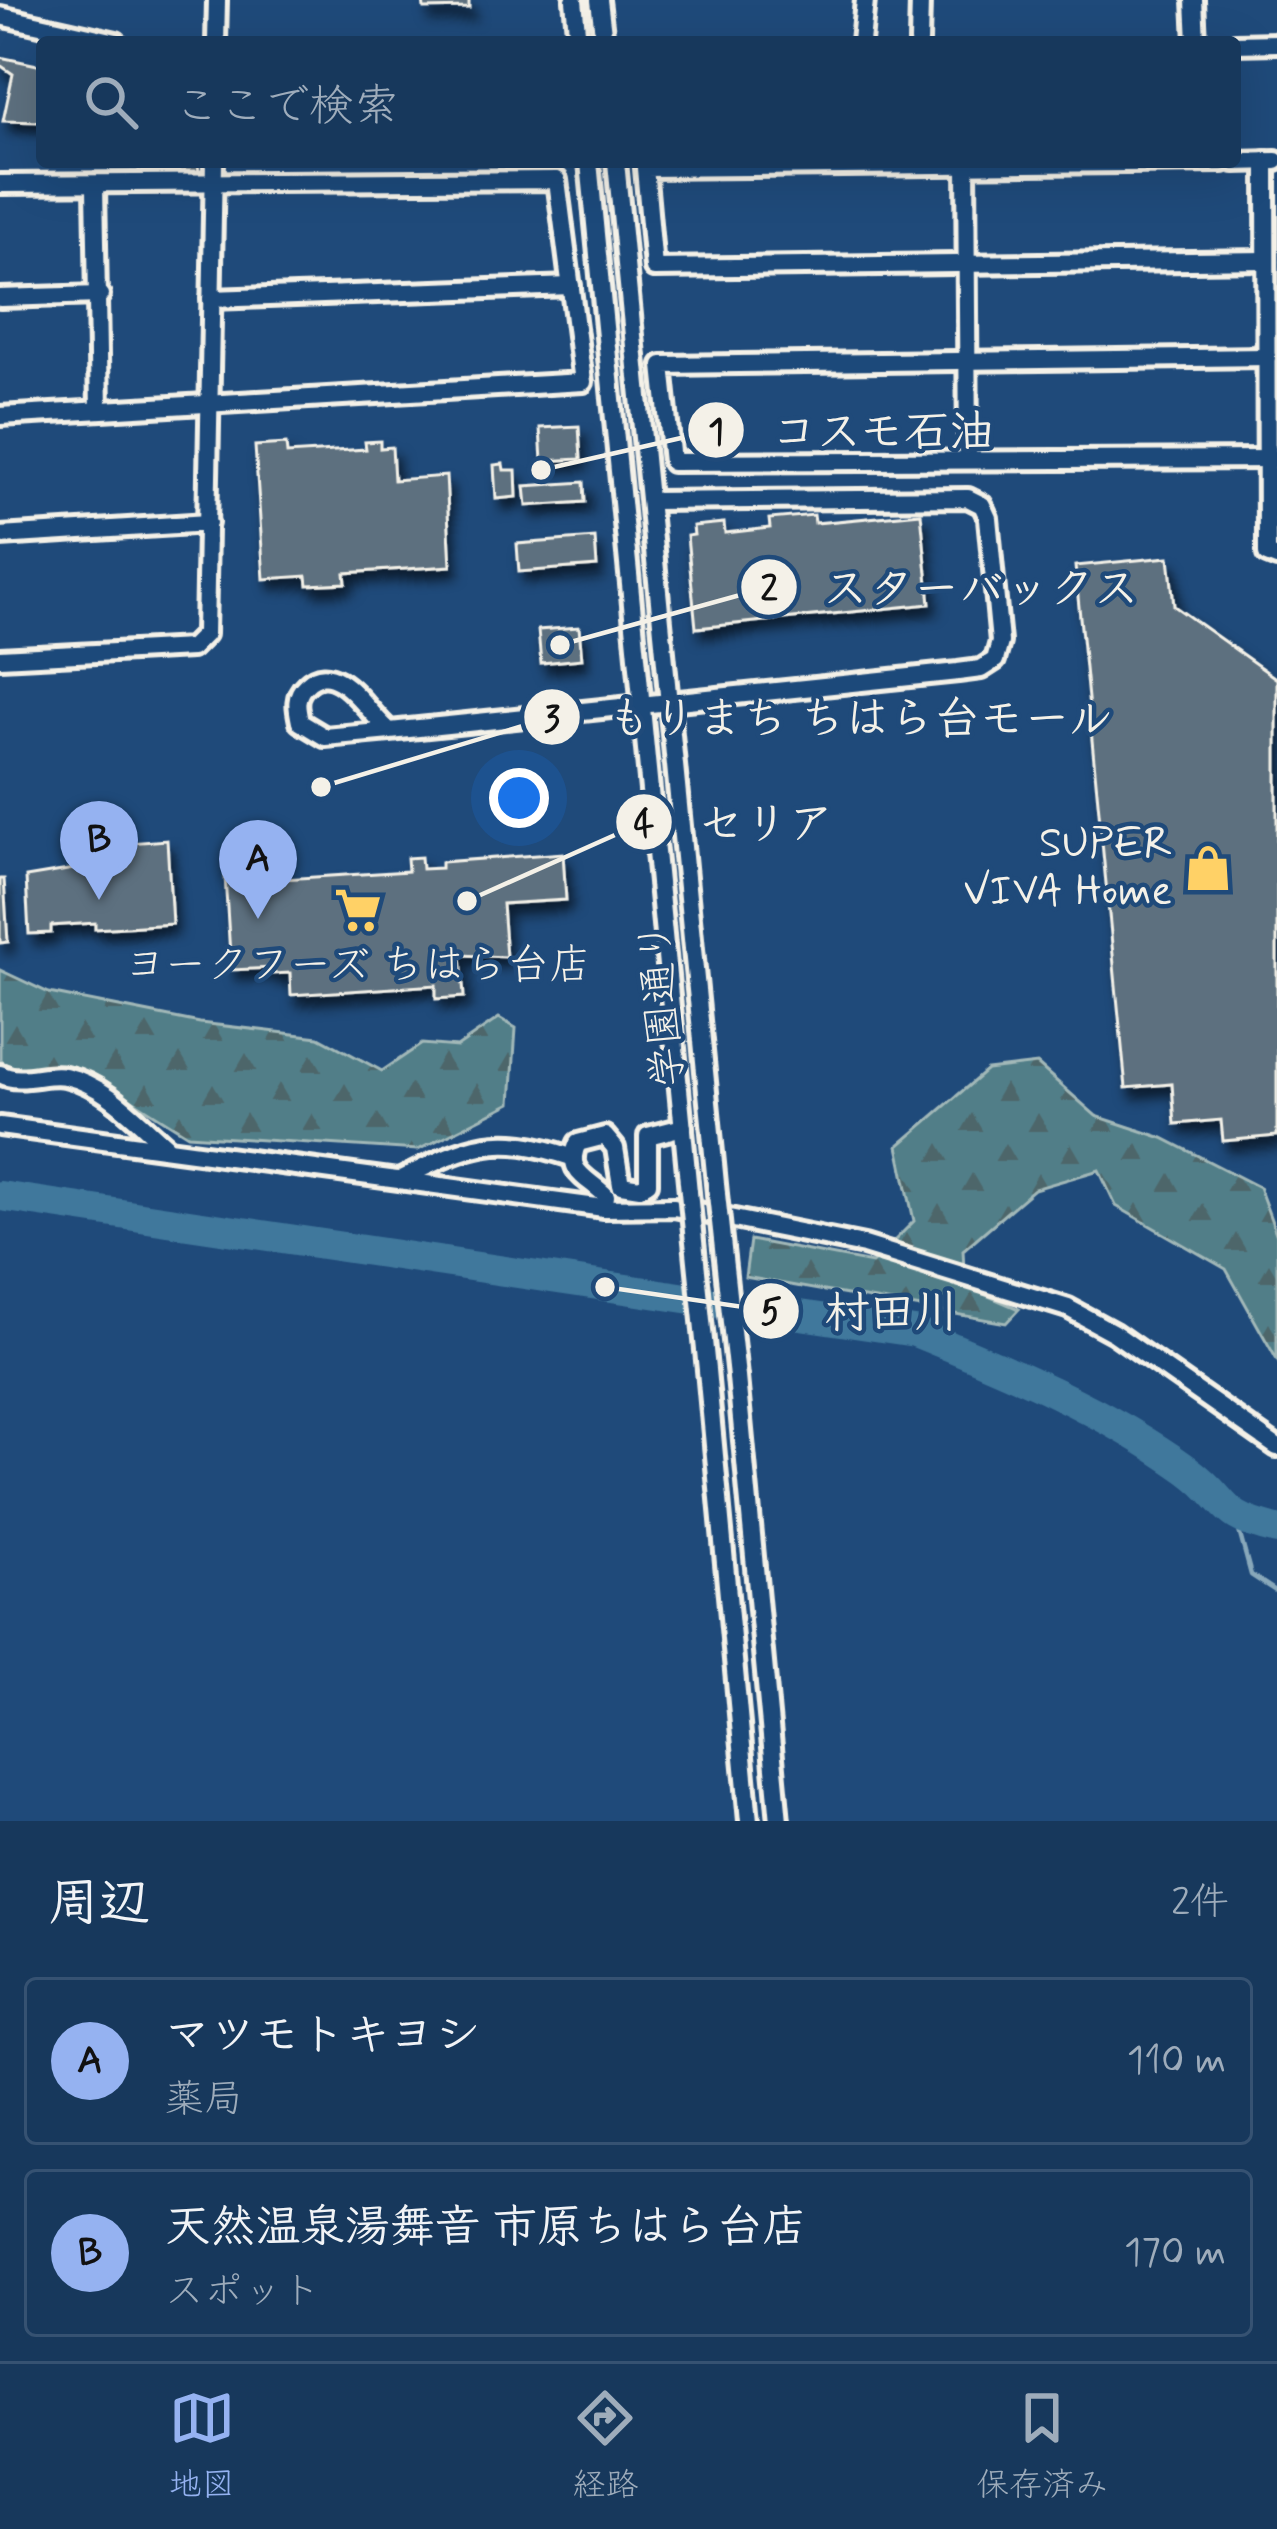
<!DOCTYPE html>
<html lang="ja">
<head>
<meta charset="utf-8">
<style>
  :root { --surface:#17385c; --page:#203f62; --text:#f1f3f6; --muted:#9eacbb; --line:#365272; --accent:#95b2f1 }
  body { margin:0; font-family:Mynerve,"Klee One",sans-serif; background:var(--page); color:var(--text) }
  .you { position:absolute; left:519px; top:798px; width:42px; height:42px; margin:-30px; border:9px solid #fff; border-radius:50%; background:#1a73e8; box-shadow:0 0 0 18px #1a73e833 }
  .badge { display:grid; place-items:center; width:78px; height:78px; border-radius:50%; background:var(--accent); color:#111; font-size:39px; font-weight:700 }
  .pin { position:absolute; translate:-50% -99px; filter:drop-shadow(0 3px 6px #0008) }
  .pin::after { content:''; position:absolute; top:63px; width:42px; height:36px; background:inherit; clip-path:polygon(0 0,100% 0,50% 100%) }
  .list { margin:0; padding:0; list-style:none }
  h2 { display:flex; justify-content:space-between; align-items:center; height:156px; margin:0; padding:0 48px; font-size:51px }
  h2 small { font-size:39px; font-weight:400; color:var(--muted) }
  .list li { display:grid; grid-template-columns:78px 1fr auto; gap:36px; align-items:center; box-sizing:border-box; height:168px; margin:0 24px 24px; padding:0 24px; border:3px solid var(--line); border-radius:12px }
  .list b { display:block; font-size:45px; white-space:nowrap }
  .list p { margin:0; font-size:39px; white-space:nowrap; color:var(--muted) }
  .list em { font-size:39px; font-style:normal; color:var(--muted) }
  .icon { flex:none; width:66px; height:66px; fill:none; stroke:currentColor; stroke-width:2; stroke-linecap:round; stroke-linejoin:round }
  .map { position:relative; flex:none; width:1277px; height:1821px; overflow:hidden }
  .search { position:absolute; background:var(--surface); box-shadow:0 12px 48px #0002; left:36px; right:36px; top:36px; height:132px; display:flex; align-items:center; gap:30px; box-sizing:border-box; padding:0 42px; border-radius:12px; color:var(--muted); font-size:45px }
  .sheet { height:540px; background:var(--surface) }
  nav { display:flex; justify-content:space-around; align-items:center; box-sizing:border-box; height:168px; border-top:3px solid var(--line); background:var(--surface); font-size:33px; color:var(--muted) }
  nav a { display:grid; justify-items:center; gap:6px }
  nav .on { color:var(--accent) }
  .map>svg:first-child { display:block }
  .forest { fill:url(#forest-firs); stroke:#a2b8b8; stroke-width:3 }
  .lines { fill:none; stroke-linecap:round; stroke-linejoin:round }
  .stream { stroke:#88a8ba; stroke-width:4.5 }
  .river { stroke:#40789c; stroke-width:30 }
  .building { fill:#5d707f; stroke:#f4f1e8; stroke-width:3; filter:url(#shadow) }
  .minor-casing { stroke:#f4f1e8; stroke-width:26 }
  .minor { stroke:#1f4a7a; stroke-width:16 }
  .minor-bridge-casing { stroke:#f4f1e8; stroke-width:26; stroke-linecap:butt }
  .minor-bridge { stroke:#1f4a7a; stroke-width:16 }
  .labels { text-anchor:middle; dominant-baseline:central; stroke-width:9; stroke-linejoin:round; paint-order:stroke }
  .poi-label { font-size:42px; fill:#f4f1e8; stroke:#1f4a7a; text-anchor:end }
  .street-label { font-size:42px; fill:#f4f1e8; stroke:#1f4a7a }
  .leader { fill:none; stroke:#f4f1e8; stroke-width:4.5 }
  .callout-dot { fill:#f4f1e8; stroke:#1f4a7a; stroke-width:4.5 }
  .mark-label { font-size:36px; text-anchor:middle; font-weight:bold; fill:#111 }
  .callout-label { font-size:45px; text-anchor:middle; font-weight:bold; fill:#f4f1e8; stroke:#1f4a7a; stroke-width:9; stroke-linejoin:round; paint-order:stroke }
</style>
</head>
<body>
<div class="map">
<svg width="1277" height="1821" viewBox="0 0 1277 1821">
  <defs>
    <pattern id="forest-firs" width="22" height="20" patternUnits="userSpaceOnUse" patternTransform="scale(3)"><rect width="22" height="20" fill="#517e88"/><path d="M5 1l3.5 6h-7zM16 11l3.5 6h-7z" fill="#4d666a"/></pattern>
    <filter id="shadow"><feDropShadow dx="5.5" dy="10" stdDeviation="6" flood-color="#0009"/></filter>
  </defs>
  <rect width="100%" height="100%" fill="#1f4a7a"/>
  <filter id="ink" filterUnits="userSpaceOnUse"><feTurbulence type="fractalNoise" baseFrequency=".00833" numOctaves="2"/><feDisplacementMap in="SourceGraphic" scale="24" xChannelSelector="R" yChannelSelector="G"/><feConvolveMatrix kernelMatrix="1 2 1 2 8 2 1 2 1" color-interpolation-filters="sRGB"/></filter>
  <g filter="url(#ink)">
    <g class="forest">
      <polygon points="0,970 49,993 200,1023 319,1037 382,1071 422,1044 457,1047 499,1018 516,1028 511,1103 418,1150 188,1135 86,1071 10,1067 0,1060"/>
      <polygon points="1037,1064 1096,1116 1163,1138 1259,1187 1277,1236 1277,1360 1226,1269 1116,1206 1099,1170 1034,1189 963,1250 965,1286 1019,1309 1006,1323 745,1277 750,1240 872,1263 914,1221 898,1146 987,1070"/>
    </g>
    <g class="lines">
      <polyline class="stream" points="1236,1520 1251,1575 1277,1592"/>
      <path class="river" d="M0 1196 915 1332C1009 1370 1106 1411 1188 1470 1232 1502 1214 1515 1277 1530"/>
    </g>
    <g class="building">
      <polygon points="423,0 469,0 469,8 424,9"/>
      <polygon points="0,57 42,66 42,122 3,121 13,74 0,65"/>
      <polygon points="139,162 198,162 199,175 139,178"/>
      <polygon points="579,426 581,459 542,461 540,428"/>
      <polygon points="380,441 380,448 392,447 394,480 446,476 451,566 345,573 346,583 308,585 307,576 264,579 255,446 286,444 287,454 366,449 365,442"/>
      <polygon points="503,464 504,470 516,470 517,497 496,499 494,465"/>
      <polygon points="584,482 585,502 527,506 525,486"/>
      <polygon points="921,513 930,604 696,628 687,536 694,535 693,526 724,523 725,533 770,528 769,519 814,515 815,523"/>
      <polygon points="595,538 597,566 519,572 517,544"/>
      <polygon points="1169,557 1174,606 1277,679 1277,1136 1223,1141 1221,1120 1175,1124 1172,1084 1126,1088 1075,566"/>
      <polygon points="579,627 582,659 541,663 538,630"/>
      <polygon points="167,840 172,924 95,929 95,923 51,926 51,933 29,934 26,877 92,866 90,846"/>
      <polygon points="563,853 566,900 502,904 506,957 461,955 464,997 436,999 436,985 291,995 290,973 272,974 272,968 231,970 225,876 283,872 284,879 408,871 407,858 421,857 422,869 441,868 441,862"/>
      <polygon points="0,879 4,879 8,942 0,943"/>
    </g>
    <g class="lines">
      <defs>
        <g id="minor">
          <polyline points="574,0 578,42"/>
          <polyline points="599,0 604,42"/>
          <polyline points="1194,0 1196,42"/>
          <polyline points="0,16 116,42"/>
          <polyline points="216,42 217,0"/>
          <polyline points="861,42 865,0"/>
          <polyline points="919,42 920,0"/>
          <polyline points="1235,44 1277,43"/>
          <polyline points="1266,161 1267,554 1277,558"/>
          <polyline points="589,162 689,1192"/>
          <polyline points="616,162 717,1194"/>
          <polyline points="966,162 968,459"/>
          <polyline points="1223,162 645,168 654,268 1266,260"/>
          <polyline points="1235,162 1276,161"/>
          <polyline points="0,184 557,180 583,382 0,416"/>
          <polyline points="95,187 99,410"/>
          <polyline points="0,298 100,295"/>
          <polyline points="211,299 571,286"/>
          <polyline points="1267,357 662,365 672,462 1277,459"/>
          <polyline points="0,536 208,523"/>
          <polyline points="0,658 191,648 205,634 214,162"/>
          <path d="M390 731C369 716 337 654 306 685 294 696 297 708 300 722L325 737 390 731 958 672 981 669 995 660 1000 642 988 518 982 505 968 498 651 501"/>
          <path d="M0 1074C22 1085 44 1072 65 1076 106 1085 136 1120 166 1146"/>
          <polyline points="0,1126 604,1208 674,1207 864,1245 1068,1308 1114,1333 1277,1447"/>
          <path d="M403 1178C470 1144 497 1132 571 1157"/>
          <path d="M604 1208 606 1196C588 1177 564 1173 578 1143L605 1136 615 1148 621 1185 640 1188 648 1183V1136L683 1127"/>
          <polyline points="707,1370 749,1821"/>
          <polyline points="737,1377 779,1821"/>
        </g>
      </defs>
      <use href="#minor" class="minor-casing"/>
      <use href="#minor" class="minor"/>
      <defs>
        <g id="minor-bridge">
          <polyline points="689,1192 707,1370"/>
          <polyline points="717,1194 737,1377"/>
        </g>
      </defs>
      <use href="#minor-bridge" class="minor-bridge-casing"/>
      <use href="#minor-bridge" class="minor-bridge"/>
    </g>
  </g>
  <defs>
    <symbol id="shop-bare" viewBox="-9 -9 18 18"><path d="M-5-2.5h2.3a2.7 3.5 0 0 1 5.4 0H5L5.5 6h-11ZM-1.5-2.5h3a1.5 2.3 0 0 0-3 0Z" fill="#ffd166" stroke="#1f4a7a" stroke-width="2.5" paint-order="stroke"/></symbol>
    <symbol id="supermarket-bare" viewBox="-9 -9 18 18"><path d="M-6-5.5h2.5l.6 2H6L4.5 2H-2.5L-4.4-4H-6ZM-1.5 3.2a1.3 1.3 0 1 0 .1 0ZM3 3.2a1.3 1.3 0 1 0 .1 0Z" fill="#ffd166" stroke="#1f4a7a" stroke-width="2.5" paint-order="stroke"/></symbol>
  </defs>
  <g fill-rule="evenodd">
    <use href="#shop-bare" x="1175" y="835" width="66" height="66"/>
    <use href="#supermarket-bare" x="325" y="877" width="66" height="66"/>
  </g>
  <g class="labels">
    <g class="poi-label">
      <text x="1172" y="844">SUPER<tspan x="1172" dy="48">VIVA Home</tspan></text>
      <text x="358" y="966" text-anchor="middle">ヨークフーズ ちはら台店</text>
    </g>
    <g class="street-label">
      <text transform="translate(663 1004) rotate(-95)">学園通り</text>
    </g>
  </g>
  <path class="leader" d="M541 470L716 430M560 645L769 587M321 787L552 717M467 901L644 822M605 1287L771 1311"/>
  <g class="callout-dot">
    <circle cx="541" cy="470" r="12"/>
    <circle cx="560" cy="645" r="12"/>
    <circle cx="321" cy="787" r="12"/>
    <circle cx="467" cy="901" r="12"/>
    <circle cx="605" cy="1287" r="12"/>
    <circle cx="716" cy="430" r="30"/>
    <circle cx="769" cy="587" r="30"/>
    <circle cx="552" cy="717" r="30"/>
    <circle cx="644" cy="822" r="30"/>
    <circle cx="771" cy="1311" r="30"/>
  </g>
  <g class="mark-label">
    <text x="716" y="443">1</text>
    <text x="769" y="600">2</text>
    <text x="552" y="730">3</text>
    <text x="644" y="835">4</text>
    <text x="771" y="1323">5</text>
  </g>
  <g class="callout-label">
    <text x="883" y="446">コスモ石油</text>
    <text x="981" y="603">スターバックス</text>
    <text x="860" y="733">もりまち ちはら台モール</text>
    <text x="766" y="838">セリア</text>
    <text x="892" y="1327">村田川</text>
  </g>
</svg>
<div class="you"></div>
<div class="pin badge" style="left:258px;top:919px">A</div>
<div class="pin badge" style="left:99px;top:900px">B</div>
<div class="search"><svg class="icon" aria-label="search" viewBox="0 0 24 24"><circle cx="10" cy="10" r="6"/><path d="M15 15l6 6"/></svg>ここで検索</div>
</div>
<section class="sheet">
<h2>周辺<small>2件</small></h2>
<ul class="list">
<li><span class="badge">A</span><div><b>マツモトキヨシ</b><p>薬局</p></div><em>110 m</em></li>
<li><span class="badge">B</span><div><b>天然温泉湯舞音 市原ちはら台店</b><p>スポット</p></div><em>170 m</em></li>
</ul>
</section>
<nav>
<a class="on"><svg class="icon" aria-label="map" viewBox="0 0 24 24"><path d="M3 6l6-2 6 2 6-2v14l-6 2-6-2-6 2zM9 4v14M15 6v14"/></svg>地図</a>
<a><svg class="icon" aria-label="directions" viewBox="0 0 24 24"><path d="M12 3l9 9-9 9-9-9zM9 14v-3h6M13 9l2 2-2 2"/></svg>経路</a>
<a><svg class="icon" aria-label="saved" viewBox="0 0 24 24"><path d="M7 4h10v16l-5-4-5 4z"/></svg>保存済み</a>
</nav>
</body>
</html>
